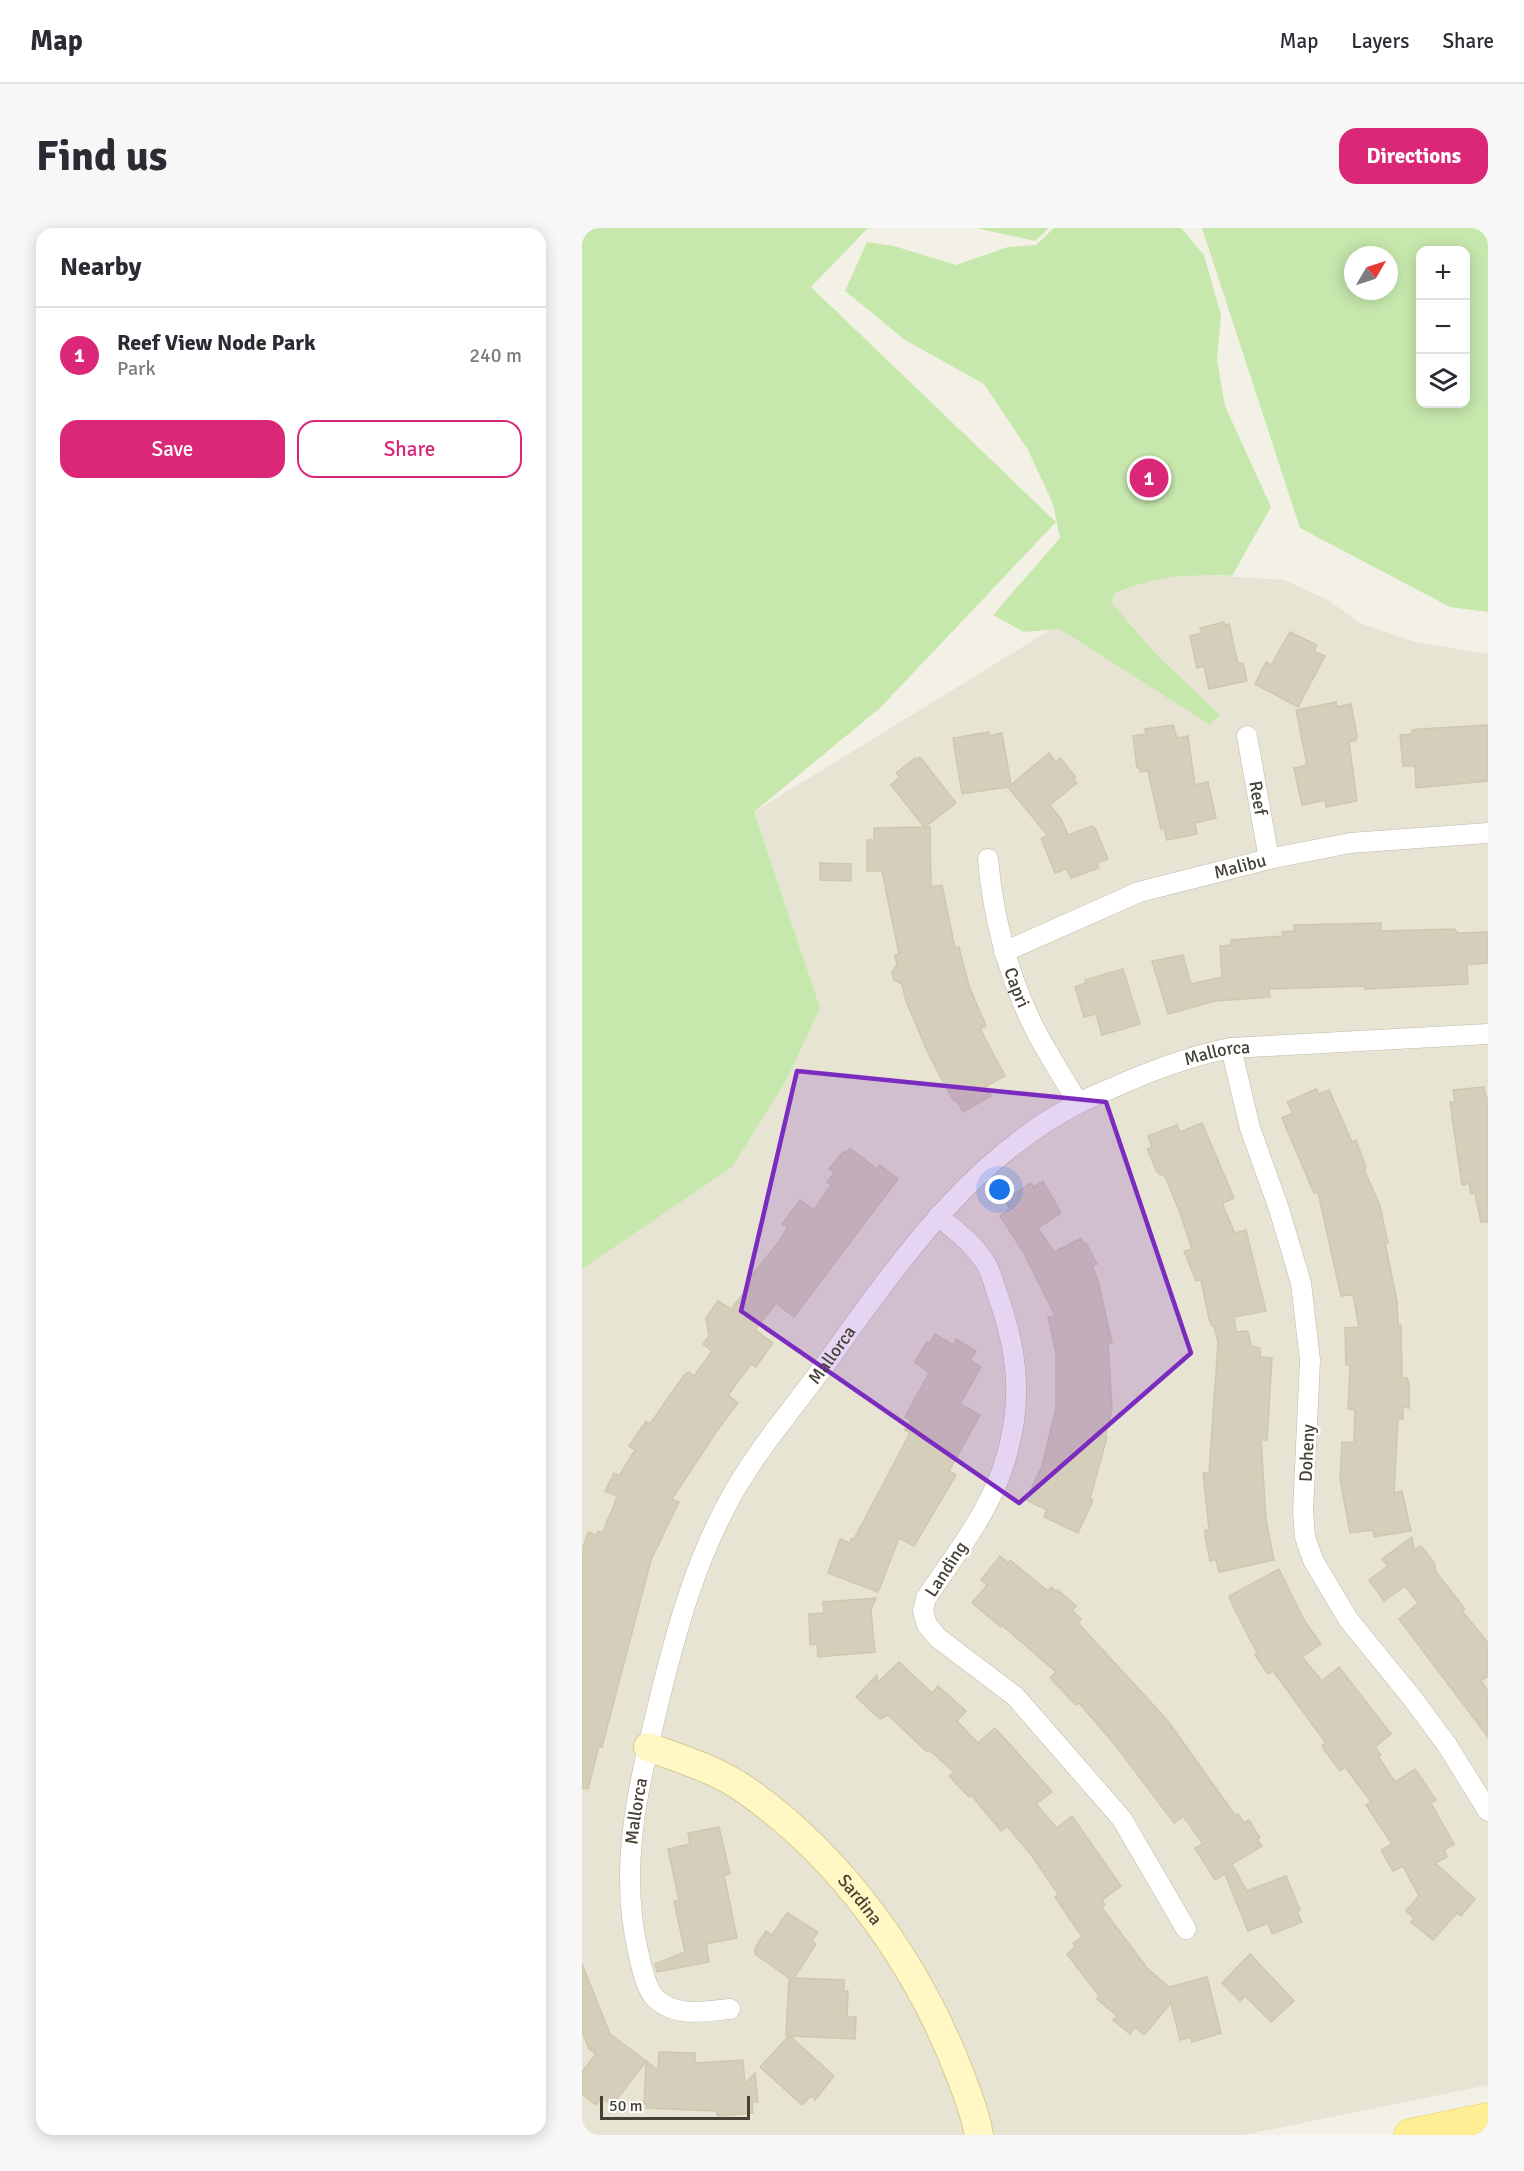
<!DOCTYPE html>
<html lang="en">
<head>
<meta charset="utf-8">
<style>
  :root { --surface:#fff; --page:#f7f7f7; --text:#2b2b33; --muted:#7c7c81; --line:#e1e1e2; --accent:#db2777 }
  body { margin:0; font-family:Signika,sans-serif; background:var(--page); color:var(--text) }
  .controls { position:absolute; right:18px; top:18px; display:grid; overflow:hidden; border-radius:12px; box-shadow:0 3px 15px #0003 }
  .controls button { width:54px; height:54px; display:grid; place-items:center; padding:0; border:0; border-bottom:2px solid var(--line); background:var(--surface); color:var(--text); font:30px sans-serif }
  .compass { position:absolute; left:762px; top:18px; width:54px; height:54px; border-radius:50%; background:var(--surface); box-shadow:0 3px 15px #0003; rotate:51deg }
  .scale { position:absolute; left:18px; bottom:15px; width:150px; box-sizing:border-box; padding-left:6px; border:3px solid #464135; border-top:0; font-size:16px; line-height:21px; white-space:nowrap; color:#464135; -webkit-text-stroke:4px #fff; paint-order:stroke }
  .you { position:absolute; left:418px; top:962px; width:21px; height:21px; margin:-15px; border:4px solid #fff; border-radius:50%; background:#1a73e8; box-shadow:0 0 0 9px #1a73e833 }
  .badge { display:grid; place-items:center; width:39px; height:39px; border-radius:50%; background:var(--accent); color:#fff; font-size:20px; font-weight:700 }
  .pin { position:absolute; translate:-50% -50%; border:3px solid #fff; box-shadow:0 2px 6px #0006 }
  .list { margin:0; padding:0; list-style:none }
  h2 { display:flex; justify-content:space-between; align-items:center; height:78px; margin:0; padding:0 24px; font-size:26px }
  h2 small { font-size:20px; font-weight:400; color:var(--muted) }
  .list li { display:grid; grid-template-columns:39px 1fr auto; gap:18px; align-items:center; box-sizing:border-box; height:96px; padding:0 24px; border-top:2px solid var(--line) }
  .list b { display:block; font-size:22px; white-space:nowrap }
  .list p { margin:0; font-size:20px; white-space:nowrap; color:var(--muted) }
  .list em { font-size:20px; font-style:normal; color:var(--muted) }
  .actions { display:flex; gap:12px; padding:18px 24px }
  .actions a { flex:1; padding:14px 0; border:2px solid var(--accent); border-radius:18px; text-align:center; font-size:21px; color:var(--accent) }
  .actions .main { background:var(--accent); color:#fff }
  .icon { flex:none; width:33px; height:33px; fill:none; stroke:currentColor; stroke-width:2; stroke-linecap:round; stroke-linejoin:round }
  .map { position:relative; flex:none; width:906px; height:1907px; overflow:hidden; border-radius:18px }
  header { display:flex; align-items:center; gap:36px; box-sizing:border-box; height:84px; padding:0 30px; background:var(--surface); border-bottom:2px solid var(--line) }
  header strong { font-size:28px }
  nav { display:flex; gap:33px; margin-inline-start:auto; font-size:21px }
  .intro { display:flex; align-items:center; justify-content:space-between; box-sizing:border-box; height:144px; padding:0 36px }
  h1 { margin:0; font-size:42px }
  .button { padding:15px 27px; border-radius:18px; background:var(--accent); color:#fff; font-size:21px; font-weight:700 }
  main { display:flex; gap:36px; padding:0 36px }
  aside { flex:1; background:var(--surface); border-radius:18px; box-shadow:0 3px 15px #0003 }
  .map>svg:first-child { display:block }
  .residential { fill:#e7e4d4 }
  .green { fill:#c7e8ad; fill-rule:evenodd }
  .building { fill:#d5cebb; stroke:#d0c7ae; stroke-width:1.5 }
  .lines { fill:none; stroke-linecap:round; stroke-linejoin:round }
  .street-casing { stroke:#bfbaa8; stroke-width:21 }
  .secondary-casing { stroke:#d4cb95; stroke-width:30 }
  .primary-casing { stroke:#e6ce61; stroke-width:33 }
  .street { stroke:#fff; stroke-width:20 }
  .secondary { stroke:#fff8c4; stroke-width:28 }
  .primary { stroke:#ffee93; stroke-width:32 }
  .marked { fill:#7b2cbf; fill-opacity:0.2; stroke:#7b2cbf; stroke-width:4.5; stroke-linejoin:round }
  .labels { text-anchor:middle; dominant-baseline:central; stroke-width:5; stroke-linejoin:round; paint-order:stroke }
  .street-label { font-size:18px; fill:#464135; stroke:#fff }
</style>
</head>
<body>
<header>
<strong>Map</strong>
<nav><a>Map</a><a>Layers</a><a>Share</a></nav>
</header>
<div class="intro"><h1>Find us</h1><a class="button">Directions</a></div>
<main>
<aside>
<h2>Nearby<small></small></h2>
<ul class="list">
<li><span class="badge">1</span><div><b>Reef View Node Park</b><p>Park</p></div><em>240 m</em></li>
</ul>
<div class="actions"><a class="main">Save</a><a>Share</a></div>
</aside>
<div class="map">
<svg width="906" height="1907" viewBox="0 0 906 1907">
  <rect width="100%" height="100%" fill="#f3f1e6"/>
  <polygon class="residential" points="611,346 702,352 746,372 778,395 833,414 906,426 906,1857 662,1907 0,1907 0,951 172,584 468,402 478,401 632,491 637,487 574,426 530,375 533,365 568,352"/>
  <g class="green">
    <polygon points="0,0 292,0 285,1 229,59 474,294 298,480 172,584 238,780 205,851 150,939 0,1041"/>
    <polygon points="394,0 467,0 453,13"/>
    <path d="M472 0H599L622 27 639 87 635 132 643 178 689 279 650 348C604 346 576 348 533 365L530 375 574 426 638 487 628 497 478 401 442 404 411 387 478 310 471 276 446 222 402 156 323 112 263 63 285 14 312 18 374 37 426 19 454 17Z"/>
    <path d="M620 0H906V384L868 379 718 300ZM838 22H884V176H838ZM771 27H807V63H771Z"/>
  </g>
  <g class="building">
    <polygon points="642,394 642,397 647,396 656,436 661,435 665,453 627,461 622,438 615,440 608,408 620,405 618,400"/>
    <polygon points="708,404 735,417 732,423 743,428 716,479 673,456 684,434 689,437"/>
    <polygon points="754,474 755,479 769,476 775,508 774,512 767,514 775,573 744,579 743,572 720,577 712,540 725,537 714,482"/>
    <polygon points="591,497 595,510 606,508 613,557 626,554 634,590 613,595 615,606 585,612 582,600 579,601 566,543 558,544 558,540 555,540 551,508 564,506 563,501"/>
    <polygon points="906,497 906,553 834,560 833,538 821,538 818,507 830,506 830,502 838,501"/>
    <polygon points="407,504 407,508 420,505 429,557 467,525 474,534 478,530 494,549 491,551 495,555 468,577 479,591 486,607 510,598 513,600 526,631 515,635 517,640 489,650 484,641 473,645 459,610 466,608 426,559 380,566 371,510"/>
    <polygon points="338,529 374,575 343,599 348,599 349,659 360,657 373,720 377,719 387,758 404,798 398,801 423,848 404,858 409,868 381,884 375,873 371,872 346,825 324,773 320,756 312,752 310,744 315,737 313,727 317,726 300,643 285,643 285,612 292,612 292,600 342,599 309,557 318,549 314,545 333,530 334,532"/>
    <polygon points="238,635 269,636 269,653 238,652"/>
    <polygon points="799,695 799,703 872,701 876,705 906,704 906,735 885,737 886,756 783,761 782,758 687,761 688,769 633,773 586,786 570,733 601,727 609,756 640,749 638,718 649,717 649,712 701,708 700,704 712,703 712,697"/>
    <polygon points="541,741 558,796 520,807 514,786 502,789 493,759 504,755 503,752"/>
    <polygon points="902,859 904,870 906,870 906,994 899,994 893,965 889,966 887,955 880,957 868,874 873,874 871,862"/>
    <polygon points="734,861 737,866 747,862 770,914 774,912 784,940 782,941 798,978 806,1015 803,1015 815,1073 816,1098 819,1097 820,1150 825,1150 827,1156 827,1180 821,1179 821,1191 816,1191 812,1265 820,1263 829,1303 792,1309 791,1302 768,1305 758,1251 760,1214 772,1215 773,1182 766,1181 768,1137 764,1137 763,1100 777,1099 771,1067 759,1068 736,964 732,965 700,890 711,885 705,874"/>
    <polygon points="620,895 652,970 641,975 642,980 653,1005 664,1002 684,1083 652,1089 654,1104 666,1103 669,1118 678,1120 678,1129 690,1130 685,1212 679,1212 684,1292 692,1332 637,1344 634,1332 628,1333 623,1309 623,1302 627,1301 621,1245 627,1245 636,1114 632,1098 630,1098 627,1091 619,1052 614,1053 602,1023 610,1021 597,982 582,946 579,947 575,944 565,921 570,919 566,908 595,897 598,904"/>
    <polygon points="268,920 295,941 298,937 316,951 212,1089 194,1075 173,1102 191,1115 174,1139 169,1136 146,1167 156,1175 134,1204 90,1271 97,1274 69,1332 20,1519 17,1518 6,1561 0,1560 0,1322 6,1304 15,1307 16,1303 20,1305 32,1277 35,1268 23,1263 32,1245 37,1248 53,1222 47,1218 64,1193 68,1196 102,1147 107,1144 112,1148 130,1123 121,1116 127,1108 124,1090 136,1073 149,1081 169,1056 166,1054 170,1047 199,1011 206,999 200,996 218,972 232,982 249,957 245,954 252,945 247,941 262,923 264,925"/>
    <polygon points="461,953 479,985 456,1000 472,1024 499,1010 502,1016 504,1015 515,1036 510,1038 516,1052 530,1115 526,1116 530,1181 523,1209 525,1209 508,1271 511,1272 496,1305 462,1289 465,1282 444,1272 460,1238 474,1180 474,1126 466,1089 473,1088 442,1025 418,988 429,981 422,972 449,955 452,959"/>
    <polygon points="353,1106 371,1117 374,1111 394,1123 388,1132 399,1139 378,1176 398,1187 367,1243 374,1247 332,1318 317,1310 296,1364 246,1345 258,1311 268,1315 270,1310 272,1311 328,1205 323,1202 329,1192 323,1189 347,1145 333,1134 345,1114 348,1115"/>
    <polygon points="830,1309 832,1322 839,1318 853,1336 854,1344 883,1381 880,1383 906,1415 906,1448 899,1453 906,1463 906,1509 817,1391 836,1375 823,1358 802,1373 787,1352 806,1338 800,1331"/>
    <polygon points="418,1328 426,1335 428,1332 466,1363 469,1359 474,1363 476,1362 494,1378 490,1382 499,1391 496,1395 586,1493 653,1587 656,1586 662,1595 667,1592 678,1610 675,1611 680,1618 650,1636 665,1663 704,1648 718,1682 715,1683 720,1694 690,1706 686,1695 666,1703 643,1646 633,1652 613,1620 621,1616 601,1588 592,1595 534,1518 497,1475 494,1477 468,1450 474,1444 420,1397 419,1399 390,1375 405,1357 399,1352"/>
    <polygon points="697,1341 722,1392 739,1416 720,1429 740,1453 757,1439 809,1506 793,1519 799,1527 796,1528 813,1554 833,1541 854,1572 849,1575 872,1616 862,1622 865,1629 853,1635 893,1671 879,1688 875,1685 851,1712 829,1694 832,1690 824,1683 837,1668 821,1638 811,1643 799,1622 810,1616 784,1577 789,1574 763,1539 758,1543 743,1523 740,1518 744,1515 691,1443 686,1446 673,1427 675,1425 650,1376 647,1368"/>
    <polygon points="294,1370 289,1382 293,1424 236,1429 235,1416 228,1417 227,1386 242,1385 241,1374"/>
    <polygon points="317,1434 350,1465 356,1458 384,1483 375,1493 396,1515 413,1500 441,1531 470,1564 454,1576 475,1600 490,1588 539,1658 520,1672 523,1677 520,1680 565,1740 587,1759 625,1749 639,1805 610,1814 609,1809 598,1812 589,1775 562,1807 553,1799 548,1806 531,1792 535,1788 515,1771 517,1768 485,1726 493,1719 491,1715 500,1709 473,1669 476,1668 474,1663 450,1628 425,1598 419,1603 389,1567 387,1569 367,1548 372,1544 347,1522 345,1524 306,1487 298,1491 274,1469 295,1447 295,1455"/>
    <polygon points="137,1599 148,1646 142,1647 155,1710 124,1716 127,1734 75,1744 73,1736 103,1724 92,1673 97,1672 86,1621 108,1616 106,1605"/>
    <polygon points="205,1685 236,1704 230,1712 234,1716 212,1750 262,1752 262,1763 266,1763 265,1789 274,1789 273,1811 208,1808 252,1848 233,1872 229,1868 220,1877 178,1839 207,1808 204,1808 207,1750 173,1726 173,1720 184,1703 190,1707"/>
    <polygon points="668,1726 712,1773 689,1794 663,1768 658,1773 640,1755"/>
    <polygon points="0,1736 28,1806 76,1842 77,1824 113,1825 113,1835 161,1832 163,1856 173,1845 176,1874 170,1874 171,1885 138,1888 135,1887 134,1883 64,1880 65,1876 62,1876 64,1833 30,1878 20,1870 14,1877 0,1866 0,1844 14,1826 7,1821 0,1804"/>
  </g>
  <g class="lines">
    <defs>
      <g id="street">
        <path id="s1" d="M665 508 687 631"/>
        <path id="s2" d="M406 631C411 687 424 740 448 791 461 820 480 847 496 875"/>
        <path id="s3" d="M422 724 557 664 687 631 768 615 906 605"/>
        <polyline points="649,820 668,900 697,981 719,1055 728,1132 721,1283 723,1309 731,1332 766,1391 831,1471 865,1517 906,1583"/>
        <path d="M356 988C373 1002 393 1017 404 1036 410 1046 413 1060 417 1071 438 1131 441 1183 419 1245 402 1291 371 1330 344 1370L341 1383 345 1397 356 1410 433 1468 540 1591 604 1701"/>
        <path id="s4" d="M148 1781C123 1783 95 1790 74 1771 64 1762 59 1737 56 1723 36 1638 57 1556 77 1473 95 1399 115 1327 154 1260 180 1216 215 1175 245 1134 315 1037 387 931 497 875 512 867 529 861 544 854 579 839 612 827 649 820L906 806"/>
      </g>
      <g id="secondary">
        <path id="s5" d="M66 1519C99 1531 136 1542 165 1563 257 1628 328 1726 371 1829 381 1854 392 1881 397 1907"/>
      </g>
      <polyline id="primary" points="828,1907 906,1891"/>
    </defs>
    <use href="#street" class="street-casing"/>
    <use href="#secondary" class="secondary-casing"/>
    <use href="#primary" class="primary-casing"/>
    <use href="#street" class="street"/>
    <use href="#secondary" class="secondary"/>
    <use href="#primary" class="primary"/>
  </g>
  <path class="marked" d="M215 843 524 874 609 1125 437 1275 159 1083Z"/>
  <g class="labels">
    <g class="street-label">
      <text stroke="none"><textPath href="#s1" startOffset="63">Reef</textPath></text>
      <text stroke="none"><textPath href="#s3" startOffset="252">Malibu</textPath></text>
      <text stroke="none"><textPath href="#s2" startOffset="132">Capri</textPath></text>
      <text stroke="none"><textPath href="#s4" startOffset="1278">Mallorca</textPath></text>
      <text stroke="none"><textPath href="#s4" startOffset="774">Mallorca</textPath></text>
      <text transform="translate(725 1225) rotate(-87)">Doheny</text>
      <text transform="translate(364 1341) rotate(-57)">Landing</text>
      <text stroke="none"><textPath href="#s4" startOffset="270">Mallorca</textPath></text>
      <text stroke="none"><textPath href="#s5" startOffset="266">Sardina</textPath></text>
    </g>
  </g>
</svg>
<div class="controls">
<button>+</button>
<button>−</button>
<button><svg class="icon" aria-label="layers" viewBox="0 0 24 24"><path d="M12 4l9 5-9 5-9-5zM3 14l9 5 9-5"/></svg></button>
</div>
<svg class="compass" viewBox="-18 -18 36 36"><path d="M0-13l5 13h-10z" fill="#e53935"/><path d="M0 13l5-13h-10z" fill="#7c7c81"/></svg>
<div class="scale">50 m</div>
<div class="you"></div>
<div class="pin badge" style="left:567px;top:250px">1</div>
</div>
</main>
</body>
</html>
